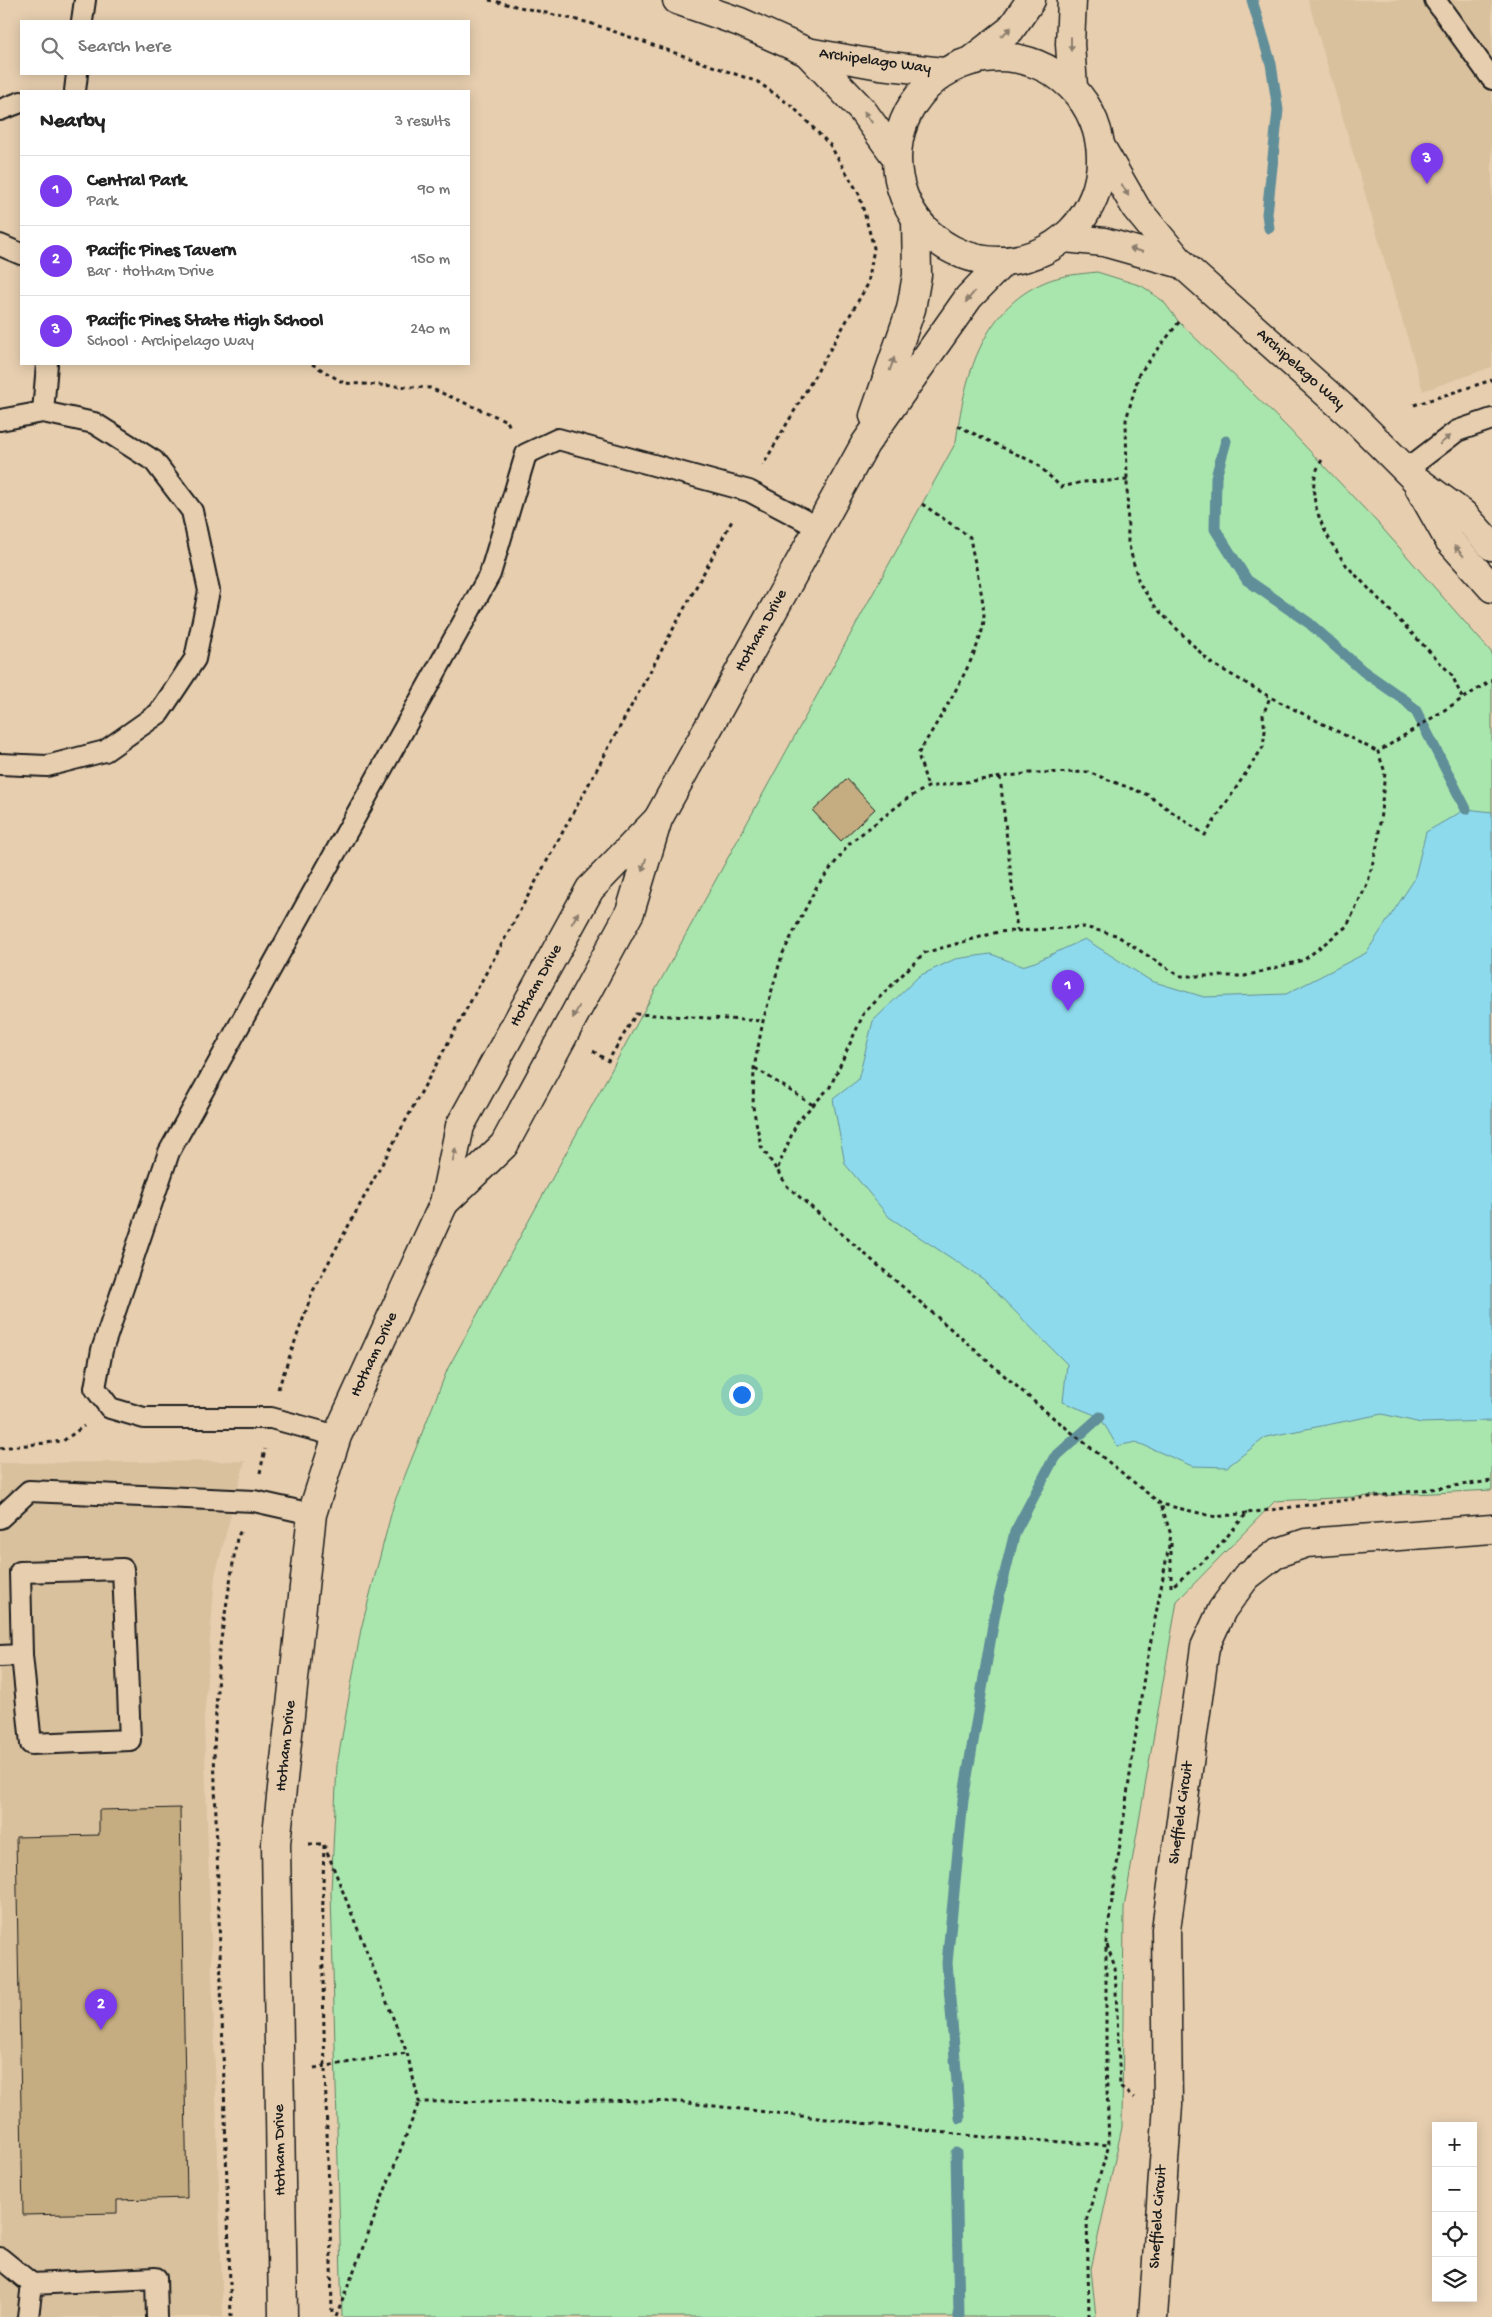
<!DOCTYPE html>
<html lang="en">
<head>
<meta charset="utf-8">
<style>
  :root { --surface:#fff; --page:#f2f2f2; --text:#222; --muted:#767676; --line:#e0e0e0; --accent:#7c3aed }
  body { margin:0; font-family:"Gochi Hand",sans-serif; background:var(--page); color:var(--text) }
  .controls { position:absolute; right:15px; bottom:15px; display:grid; overflow:hidden; border-radius:0px; box-shadow:0 2px 12px #0003 }
  .controls button { width:45px; height:45px; display:grid; place-items:center; padding:0; border:0; border-bottom:1px solid var(--line); background:var(--surface); color:var(--text); font:25px sans-serif }
  .you { position:absolute; left:741px; top:1394px; width:18px; height:18px; margin:-12px; border:4px solid #fff; border-radius:50%; background:#1a73e8; box-shadow:0 0 0 8px #1a73e833 }
  .badge { display:grid; place-items:center; width:32px; height:32px; border-radius:50%; background:var(--accent); color:#fff; font-size:16px; font-weight:700 }
  .pin { position:absolute; translate:-50% -41px; filter:drop-shadow(0 1px 2px #0008) }
  .pin::after { content:''; position:absolute; top:26px; width:18px; height:15px; background:inherit; clip-path:polygon(0 0,100% 0,50% 100%) }
  .list { margin:0; padding:0; list-style:none }
  h2 { display:flex; justify-content:space-between; align-items:center; height:65px; margin:0; padding:0 20px; font-size:21px }
  h2 small { font-size:16px; font-weight:400; color:var(--muted) }
  .list li { display:grid; grid-template-columns:32px 1fr auto; gap:15px; align-items:center; box-sizing:border-box; height:70px; padding:0 20px; border-top:1px solid var(--line) }
  .list b { display:block; font-size:19px; white-space:nowrap }
  .list p { margin:0; font-size:16px; white-space:nowrap; color:var(--muted) }
  .list em { font-size:16px; font-style:normal; color:var(--muted) }
  .icon { flex:none; width:28px; height:28px; fill:none; stroke:currentColor; stroke-width:2; stroke-linecap:round; stroke-linejoin:round }
  .map { position:relative; flex:none; width:1492px; height:2317px; overflow:hidden }
  .search { position:absolute; background:var(--surface); box-shadow:0 2px 12px #0003; left:20px; top:20px; width:450px; height:55px; display:flex; align-items:center; gap:12px; box-sizing:border-box; padding:0 18px; border-radius:0px; color:var(--muted); font-size:19px }
  .panel { position:absolute; background:var(--surface); box-shadow:0 2px 12px #0003; left:20px; top:90px; width:450px; height:275px; border-radius:0px }
  .map>svg:first-child { display:block }
  .built { fill:#d9c19e }
  .green { fill:#a9e6ad; stroke:#628164 }
  .water { fill:#8edaed; stroke:#608e99 }
  .lines { fill:none; stroke-linecap:round; stroke-linejoin:round }
  .stream { stroke:#608e99; stroke-width:11 }
  .building { fill:#c5ad81; stroke:#1c1c1c }
  .service-casing { stroke:#1c1c1c; stroke-width:24 }
  .minor-casing { stroke:#1c1c1c; stroke-width:31 }
  .tertiary-casing { stroke:#1c1c1c; stroke-width:31 }
  .path { stroke:#1c1c1c; stroke-width:3; stroke-dasharray:4 4; stroke-linecap:butt }
  .service { stroke:#e7ceaf; stroke-width:20 }
  .minor { stroke:#e7ceaf; stroke-width:28 }
  .tertiary { stroke:#e7ceaf; stroke-width:28 }
  .oneway { fill:#8c7e6d }
  .labels { text-anchor:middle; dominant-baseline:central; stroke-width:4; stroke-linejoin:round; paint-order:stroke }
  .street-label { font-size:16px; fill:#1c1c1c; stroke:#e7ceaf }
</style>
</head>
<body>
<div class="map">
<svg width="1492" height="2317" viewBox="0 0 1492 2317">
  <rect width="100%" height="100%" fill="#e7ceaf"/>
  <filter id="ink" filterUnits="userSpaceOnUse"><feTurbulence type="fractalNoise" baseFrequency=".02" numOctaves="2"/><feDisplacementMap in="SourceGraphic" scale="10" xChannelSelector="R" yChannelSelector="G"/><feConvolveMatrix kernelMatrix="1 2 1 2 8 2 1 2 1" color-interpolation-filters="sRGB"/></filter>
  <g filter="url(#ink)">
    <g class="built">
      <polygon points="1308,0 1492,0 1492,367 1423,391"/>
      <polygon points="245,1461 215,1576 204,1721 223,2317 0,2317 0,1463"/>
    </g>
    <path class="green" d="M1097 272 1142 286 1163 301 1179 322 1285 425 1376 521 1492 653V1490L1275 1501 1177 1601 1124 1908 1122 2127 1091 2269 1096 2317H342L331 1892 337 1765 361 1629 394 1503 448 1368 956 442C964 380 981 309 1045 282 1061 275 1080 274 1097 272Z"/>
    <polygon class="water" points="1466,809 1492,812 1492,1421 1421,1423 1382,1414 1266,1437 1227,1467 1192,1466 1136,1442 1117,1446 1100,1417 1063,1402 1067,1364 983,1279 889,1217 845,1164 833,1099 858,1080 873,1021 919,976 955,959 991,954 1022,966 1035,962 1085,939 1151,981 1204,997 1286,994 1366,953 1414,880 1426,832"/>
    <g class="lines">
      <g class="stream">
        <polyline points="1252,0 1271,64 1278,110 1267,214 1269,228"/>
        <polyline points="1226,441 1216,477 1215,529 1247,580 1309,623 1363,671 1406,701 1416,711 1466,809"/>
        <polyline points="960,2118 947,1963 963,1800 995,1613 1015,1532 1054,1458 1100,1417"/>
        <polyline points="956,2153 959,2317"/>
      </g>
    </g>
    <g class="building">
      <polygon points="847,779 875,809 841,841 813,811"/>
      <polygon points="180,1808 187,2198 117,2200 117,2213 23,2215 16,1837 99,1835 99,1810"/>
    </g>
    <g class="lines">
      <defs>
        <g id="service">
          <polyline points="1435,0 1492,79"/>
          <polyline points="82,21 85,0"/>
          <polyline points="75,91 77,74"/>
          <polyline points="0,110 21,102"/>
          <polyline points="0,245 21,254"/>
          <polyline points="43,412 47,364"/>
          <polyline points="0,420 43,412 94,423 154,461 192,511 209,591 195,659 159,713 105,751 47,766 0,764"/>
          <polyline points="1406,470 1457,431 1492,419"/>
          <polyline points="337,1436 271,1418 144,1418 110,1408 95,1388 102,1350 169,1152 490,574 526,454 558,439 749,491 819,528"/>
          <polyline points="0,1518 29,1491 254,1501 312,1514"/>
          <polygon points="123,1569 130,1740 31,1744 22,1655 20,1572"/>
          <polyline points="0,1656 22,1655"/>
          <polyline points="0,2258 32,2284 156,2278 157,2317"/>
          <polyline points="28,2317 32,2284"/>
        </g>
        <g id="minor">
          <polyline points="1072,0 1070,44 1073,87"/>
          <polyline points="974,58 1010,30 1031,0"/>
          <polyline points="1153,2317 1168,2105 1166,1929 1205,1647 1222,1610 1246,1577 1277,1553 1306,1543 1492,1529"/>
        </g>
        <g id="tertiary">
          <polyline points="677,0 740,22 807,52 880,65 943,72"/>
          <polyline points="807,52 862,110 896,157"/>
          <circle cx="999" cy="159" r="102"/>
          <polyline points="1101,147 1136,208 1182,264 1350,414 1415,479 1463,514 1492,546"/>
          <polyline points="1065,238 1104,242 1182,264"/>
          <polyline points="874,416 911,309 917,275 916,220"/>
          <polyline points="1419,487 1449,540 1492,588"/>
          <polyline points="444,1203 504,1145 630,912 658,819 865,444 969,297 1003,262"/>
          <polyline points="283,2317 276,1843 312,1514 337,1436 444,1203 460,1126 590,889 658,819"/>
        </g>
      </defs>
      <use href="#service" class="service-casing"/>
      <use href="#minor" class="minor-casing"/>
      <use href="#tertiary" class="tertiary-casing"/>
      <g class="path">
        <polyline points="489,0 590,23 758,82 793,107 830,145 859,194 874,248 868,284 763,465"/>
        <polyline points="1179,322 1139,374 1126,420 1128,542 1139,583 1157,609 1211,663 1270,697 1378,752"/>
        <polyline points="312,364 344,383 430,388 507,421 510,427"/>
        <polyline points="1414,405 1492,380"/>
        <polyline points="958,426 1037,464 1061,487 1083,482 1128,480"/>
        <path d="M1322 460C1300 493 1326 538 1347 566L1452 675 1463 700"/>
        <path d="M922 504 970 537C974 564 983 590 984 617 985 647 935 726 918 754L928 787"/>
        <polyline points="1000,777 1017,930"/>
        <polyline points="593,1051 608,1061 636,1014 763,1021"/>
        <polyline points="755,1068 813,1105"/>
        <polyline points="776,1169 761,1146 753,1107 754,1068 763,1021 782,955 817,886 851,842 908,798 928,787 1031,773 1088,772 1148,795 1205,835 1263,747 1265,731 1263,715 1270,697"/>
        <polyline points="278,1389 313,1291 733,519"/>
        <polyline points="0,1448 63,1441 84,1426"/>
        <polyline points="260,1473 265,1449"/>
        <polyline points="1247,1513 1216,1517 1161,1504 1045,1411 787,1186 777,1170 797,1122 830,1087 864,1013 924,953 998,932 1084,927 1116,935 1179,976 1245,976 1304,960 1347,926 1368,882 1378,842 1385,772 1378,752 1492,680"/>
        <polyline points="1171,1543 1171,1587 1213,1553 1247,1513 1492,1481"/>
        <polyline points="309,1844 324,1844 407,2053 419,2102 601,2100 680,2102 982,2137 1109,2145 1106,2062 1106,1942 1144,1677 1171,1535 1161,1504"/>
        <path d="M324 1845C319 2003 330 2160 332 2317"/>
        <polyline points="1107,1945 1115,1967 1120,2087 1134,2098"/>
        <polyline points="314,2068 407,2053"/>
        <polyline points="231,2317 214,1750 219,1652 237,1538 241,1530"/>
        <polyline points="336,2317 419,2102"/>
        <polyline points="1089,2317 1087,2218 1109,2145"/>
      </g>
      <use href="#service" class="service"/>
      <use href="#minor" class="minor"/>
      <use href="#tertiary" class="tertiary"/>
    </g>
    <defs><path id="oneway-solid" d="M-6-.8H1V-3.2L6.5 0L1 3.2V.8H-6Z" transform="scale(1.25)"/></defs>
    <g class="oneway">
      <use href="#oneway-solid" transform="translate(1006 32) rotate(-42)"/>
      <use href="#oneway-solid" transform="translate(1071 44) rotate(90)"/>
      <use href="#oneway-solid" transform="translate(868 117) rotate(-125)"/>
      <use href="#oneway-solid" transform="translate(1125 190) rotate(60)"/>
      <use href="#oneway-solid" transform="translate(1136 250) rotate(-165)"/>
      <use href="#oneway-solid" transform="translate(970 297) rotate(130)"/>
      <use href="#oneway-solid" transform="translate(892 364) rotate(-71)"/>
      <use href="#oneway-solid" transform="translate(1445 440) rotate(-38)"/>
      <use href="#oneway-solid" transform="translate(1459 551) rotate(-132)"/>
      <use href="#oneway-solid" transform="translate(644 865) rotate(107)"/>
      <use href="#oneway-solid" transform="translate(575 918) rotate(-61)"/>
      <use href="#oneway-solid" transform="translate(576 1012) rotate(118)"/>
      <use href="#oneway-solid" transform="translate(454 1155) rotate(-79)"/>
    </g>
  </g>
  <g class="labels">
    <g class="street-label">
      <text transform="translate(875 62) rotate(8)">Archipelago Way</text>
      <text transform="translate(1300 370) rotate(42)">Archipelago Way</text>
      <text transform="translate(762 631) rotate(-61)">Hotham Drive</text>
      <text transform="translate(537 986) rotate(-61)">Hotham Drive</text>
      <text transform="translate(375 1355) rotate(-65)">Hotham Drive</text>
      <text transform="translate(287 1746) rotate(-84)">Hotham Drive</text>
      <text transform="translate(1182 1813) rotate(-82)">Sheffield Circuit</text>
      <text transform="translate(281 2150) rotate(-91)">Hotham Drive</text>
      <text transform="translate(1159 2217) rotate(-86)">Sheffield Circuit</text>
    </g>
  </g>
</svg>
<div class="controls">
<button>+</button>
<button>−</button>
<button><svg class="icon" aria-label="locate" viewBox="0 0 24 24"><circle cx="12" cy="12" r="6"/><path d="M12 2v4M12 18v4M2 12h4M18 12h4"/></svg></button>
<button><svg class="icon" aria-label="layers" viewBox="0 0 24 24"><path d="M12 4l9 5-9 5-9-5zM3 14l9 5 9-5"/></svg></button>
</div>
<div class="you"></div>
<div class="pin badge" style="left:1068px;top:1011px">1</div>
<div class="pin badge" style="left:101px;top:2030px">2</div>
<div class="pin badge" style="left:1427px;top:184px">3</div>
<div class="search"><svg class="icon" aria-label="search" viewBox="0 0 24 24"><circle cx="10" cy="10" r="6"/><path d="M15 15l6 6"/></svg>Search here</div>
<section class="panel">
<h2>Nearby<small>3 results</small></h2>
<ul class="list">
<li><span class="badge">1</span><div><b>Central Park</b><p>Park</p></div><em>90 m</em></li>
<li><span class="badge">2</span><div><b>Pacific Pines Tavern</b><p>Bar · Hotham Drive</p></div><em>150 m</em></li>
<li><span class="badge">3</span><div><b>Pacific Pines State High School</b><p>School · Archipelago Way</p></div><em>240 m</em></li>
</ul>
</section>
</div>
</body>
</html>
